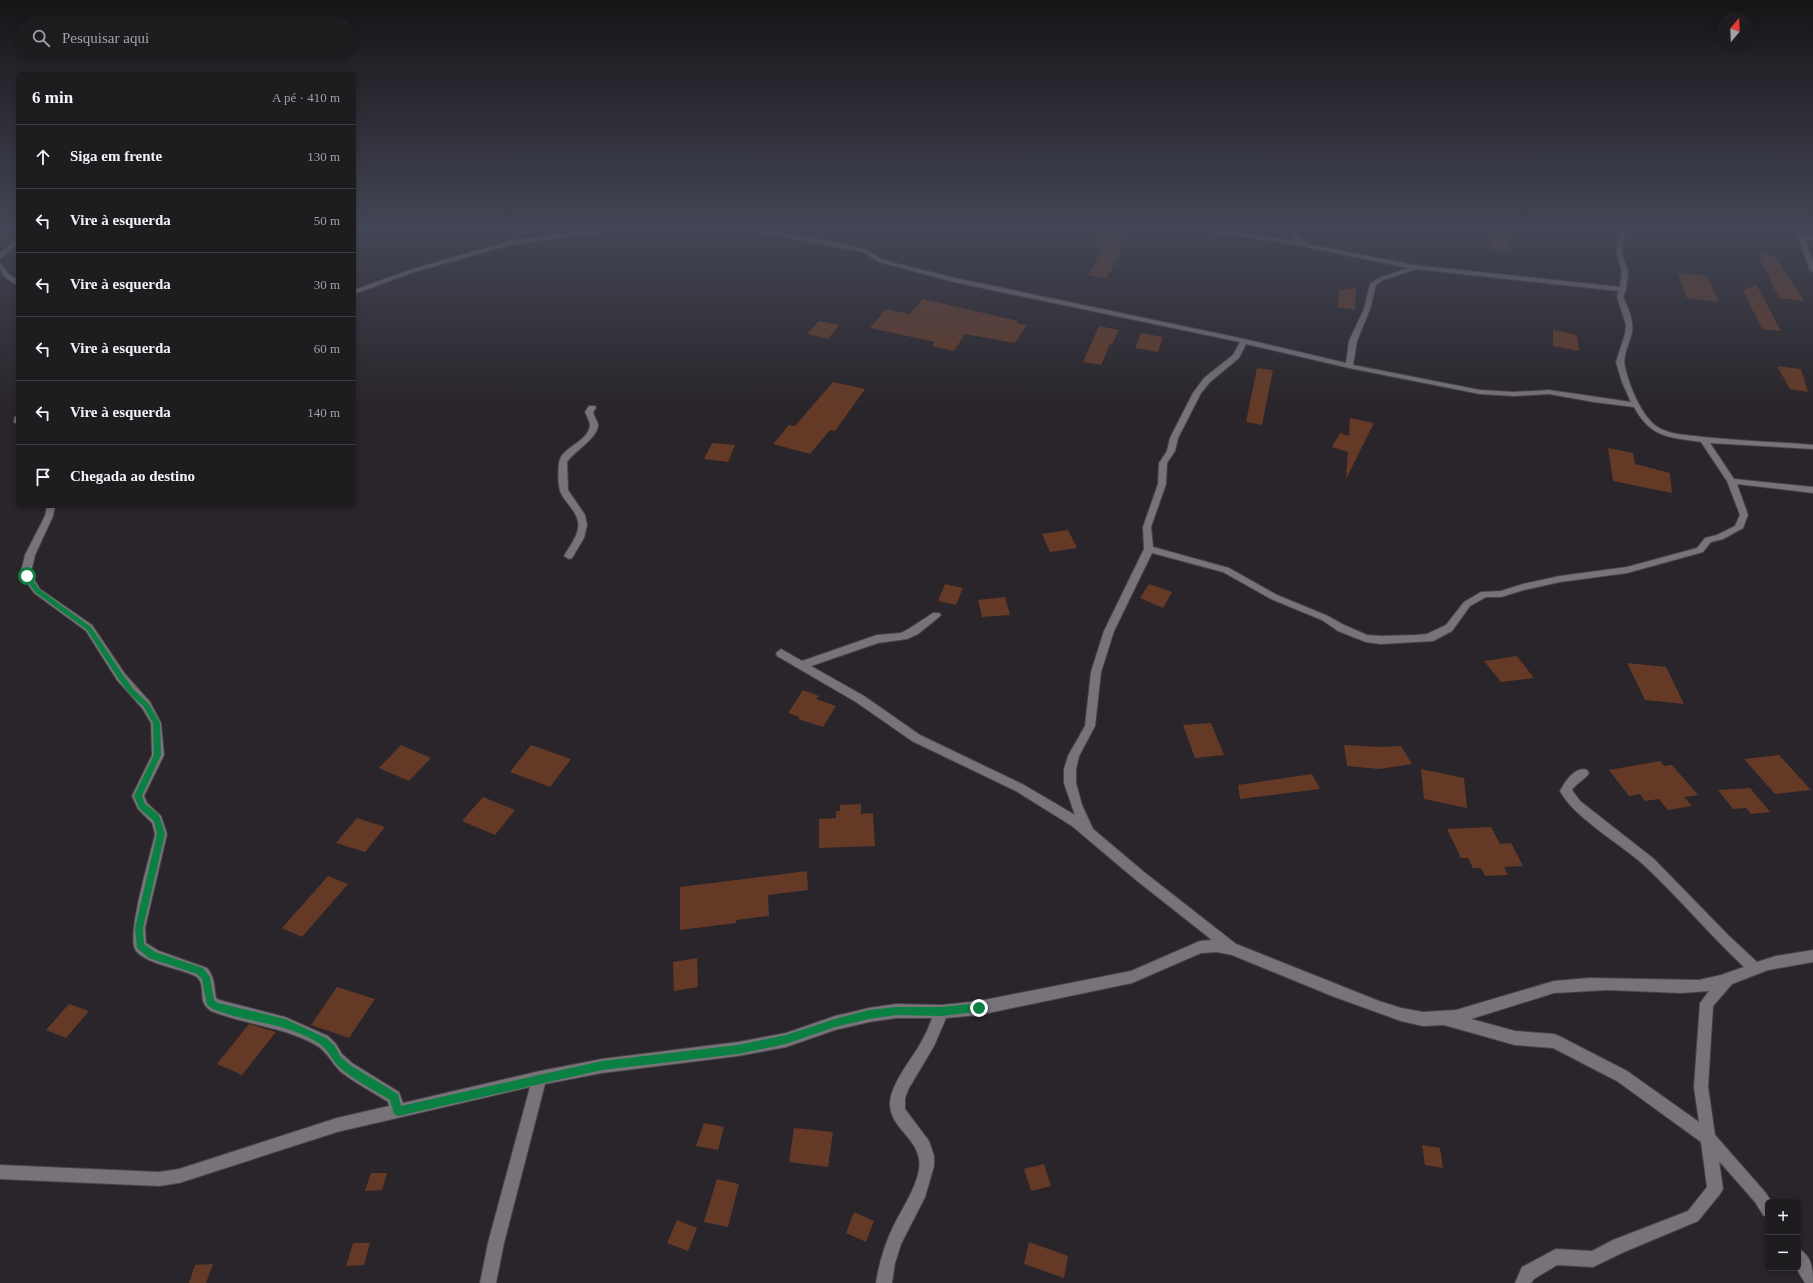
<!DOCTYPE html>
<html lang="pt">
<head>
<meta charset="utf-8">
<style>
  :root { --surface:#1f1c20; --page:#2c292d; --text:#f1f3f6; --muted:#a1a1a5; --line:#3c3a3e }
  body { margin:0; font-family:Georgia,serif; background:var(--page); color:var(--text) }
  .controls { position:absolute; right:12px; bottom:12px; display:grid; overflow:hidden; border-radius:6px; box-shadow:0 2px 6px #0003 }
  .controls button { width:36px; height:36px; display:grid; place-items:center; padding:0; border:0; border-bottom:1px solid var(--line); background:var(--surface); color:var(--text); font:20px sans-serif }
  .compass { position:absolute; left:1717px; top:12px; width:36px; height:36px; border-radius:50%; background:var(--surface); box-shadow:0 2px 6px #0003; rotate:19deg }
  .stop { position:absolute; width:12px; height:12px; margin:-9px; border:3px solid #0b8043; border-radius:50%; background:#fff }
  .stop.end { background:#0b8043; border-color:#fff; box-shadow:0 1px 4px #0008 }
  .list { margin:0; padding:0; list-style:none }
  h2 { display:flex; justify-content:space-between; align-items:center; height:52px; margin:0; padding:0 16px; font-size:17px }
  h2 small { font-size:13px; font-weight:400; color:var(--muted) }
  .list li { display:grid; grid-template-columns:26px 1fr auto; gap:12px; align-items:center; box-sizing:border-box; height:64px; padding:0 16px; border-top:1px solid var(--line) }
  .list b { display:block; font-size:15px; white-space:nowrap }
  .list em { font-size:13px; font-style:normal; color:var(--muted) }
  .icon { flex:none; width:22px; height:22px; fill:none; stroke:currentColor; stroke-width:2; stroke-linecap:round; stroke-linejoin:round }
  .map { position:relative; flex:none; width:1813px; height:1283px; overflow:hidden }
  .search { position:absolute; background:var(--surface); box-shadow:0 2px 6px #0003; left:16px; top:16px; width:340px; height:44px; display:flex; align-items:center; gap:10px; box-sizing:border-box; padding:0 14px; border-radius:22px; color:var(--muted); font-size:15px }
  .panel { position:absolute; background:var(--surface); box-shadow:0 2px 6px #0003; left:16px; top:72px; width:340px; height:436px; border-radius:6px }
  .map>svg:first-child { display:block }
  .building { fill:#643a26 }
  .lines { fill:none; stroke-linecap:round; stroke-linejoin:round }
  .minor-casing { stroke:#464447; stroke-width:2 }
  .minor { fill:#777378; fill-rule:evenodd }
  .route { fill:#0b8043 }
</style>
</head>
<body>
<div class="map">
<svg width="1813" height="1283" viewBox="0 0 1813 1283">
  <rect width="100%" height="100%" fill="#29252a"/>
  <g class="building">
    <polygon points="1106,227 1126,227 1116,245 1123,246 1107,278 1088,275 1104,247 1096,245"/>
    <polygon points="1492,230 1508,232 1510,252 1491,249"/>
    <polygon points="1757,253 1775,255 1804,301 1779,298"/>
    <polygon points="1678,272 1707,276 1719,302 1687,298"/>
    <polygon points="1756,284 1781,331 1762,329 1743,291"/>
    <polygon points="1356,288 1355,310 1338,307 1339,291"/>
    <polygon points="923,299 1018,321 1017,323 1027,325 1015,343 965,334 954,351 932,346 935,342 870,328 886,309 909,314"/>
    <polygon points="819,321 839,325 828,339 807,334"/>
    <polygon points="1099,326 1119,330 1112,344 1110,344 1101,365 1083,362"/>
    <polygon points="1553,330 1577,335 1579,351 1553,346"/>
    <polygon points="1141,333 1163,337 1158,352 1135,348"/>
    <polygon points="1777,366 1801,369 1808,392 1790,389"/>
    <polygon points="1257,368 1273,370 1262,425 1246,422"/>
    <polygon points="833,382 865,389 835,431 830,430 810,454 773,444 789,425 795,426"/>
    <polygon points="1350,418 1374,423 1346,479 1348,452 1332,447 1340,433 1349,436"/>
    <polygon points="712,443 735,445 728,462 704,459"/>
    <polygon points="1608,448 1633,453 1635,464 1670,473 1672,493 1613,481"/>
    <polygon points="1068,530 1077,548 1050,552 1042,534"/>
    <polygon points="945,584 963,588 956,605 938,601"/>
    <polygon points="1149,584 1172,592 1163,608 1140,598"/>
    <polygon points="1005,597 1010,615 982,617 978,600"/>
    <polygon points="1517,656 1534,678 1501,682 1484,661"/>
    <polygon points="1627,663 1666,667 1684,704 1645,700"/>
    <polygon points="803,690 819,696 816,699 836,706 823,727 798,719 799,717 788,713"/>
    <polygon points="1211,723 1224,755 1195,758 1183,725"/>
    <polygon points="401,745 431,758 409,781 379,768"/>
    <polygon points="531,745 571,759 550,787 510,772"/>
    <polygon points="1344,745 1381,747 1401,746 1412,764 1379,769 1347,766"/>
    <polygon points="1779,755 1811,790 1775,794 1744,759"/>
    <polygon points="1660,761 1664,766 1672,765 1698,795 1684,797 1692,806 1668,810 1659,799 1645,801 1640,794 1629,796 1609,770"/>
    <polygon points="1421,769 1464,778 1467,808 1424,799"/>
    <polygon points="1312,774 1320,789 1240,799 1238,785"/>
    <polygon points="1750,788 1770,812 1751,814 1746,808 1733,809 1718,790"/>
    <polygon points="483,797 515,810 495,835 462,821"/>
    <polygon points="861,804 861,814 873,813 875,846 819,848 819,819 836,818 836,811 840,811 840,805"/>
    <polygon points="357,818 385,827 365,852 336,843"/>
    <polygon points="1491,827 1500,844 1511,843 1523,866 1504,867 1508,875 1485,876 1481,868 1473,868 1468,858 1461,858 1447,829"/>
    <polygon points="807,871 808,890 768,895 769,916 736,920 736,923 680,930 680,887"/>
    <polygon points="328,876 348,884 302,937 282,928"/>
    <polygon points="697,958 698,987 674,991 673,962"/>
    <polygon points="337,987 375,999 349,1038 311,1025"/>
    <polygon points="69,1004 89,1011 66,1038 46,1030"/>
    <polygon points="249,1024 276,1032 242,1075 217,1064"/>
    <polygon points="704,1123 724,1127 718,1150 696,1146"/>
    <polygon points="794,1128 833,1132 828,1167 789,1162"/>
    <polygon points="1422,1145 1440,1148 1443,1168 1425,1165"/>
    <polygon points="1044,1164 1051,1186 1031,1191 1024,1169"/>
    <polygon points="371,1173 387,1173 382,1190 365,1191"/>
    <polygon points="717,1179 739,1184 728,1227 704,1222"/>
    <polygon points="854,1212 874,1221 866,1242 846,1233"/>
    <polygon points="677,1220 697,1228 688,1251 667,1243"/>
    <polygon points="1029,1242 1068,1256 1064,1278 1024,1264"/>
    <polygon points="353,1243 370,1243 364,1265 346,1266"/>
    <polygon points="213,1264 206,1283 189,1283 195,1265"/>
  </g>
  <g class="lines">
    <defs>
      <g id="minor">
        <polygon points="6,227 15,227 0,234 0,230"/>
        <polygon points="611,227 628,227 625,229 510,245 414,272 354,294 354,290 410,270 509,241"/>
        <path d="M732 227H747L808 237 865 249 883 260 955 278 1244 339 1346 363 1349 341 1364 309 1370 284 1379 278 1408 268 1286 243 1188 229 1185 227H1202L1297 241 1292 235 1291 227H1297L1299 236 1308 244 1414 265 1620 287 1622 272 1616 253 1620 227H1626L1622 253 1628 272 1626 289 1623 297C1628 308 1634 320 1632 332 1630 344 1622 355 1625 367 1629 385 1641 415 1656 426 1669 435 1688 435 1703 437 1740 441 1776 442 1813 445V449L1710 443 1734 479 1813 487V493L1737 484 1748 515 1743 528 1723 539 1711 542 1703 552 1627 573 1560 582 1524 590 1501 597H1486L1470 606 1452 631 1433 641 1381 644 1366 642 1338 631 1322 620 1271 599 1223 572 1152 553 1114 631 1101 672 1095 726 1079 756 1076 769V783L1082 805 1093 829 1144 872 1236 944 1379 1001 1401 1008 1423 1012 1456 1010 1554 981 1589 978 1699 980 1721 975 1744 967C1710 935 1680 899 1646 867 1623 845 1574 818 1560 791 1565 782 1575 766 1587 770L1589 773C1585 780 1576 783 1572 790L1580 801 1654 859 1729 936 1757 962 1776 956 1813 950V962L1768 970 1732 984 1713 1006 1708 1087 1715 1135 1765 1192 1772 1202H1768V1218L1763 1215 1755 1202 1719 1161 1723 1189 1720 1194 1698 1221 1624 1252 1593 1267 1557 1265 1534 1279 1531 1283H1515L1522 1267 1556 1249 1592 1251 1613 1240 1688 1211 1707 1187 1701 1142 1617 1081 1553 1048 1515 1045 1444 1025 1423 1026 1401 1021 1332 996 1232 955 1217 952 1201 953 1132 983 979 1015 946 1018 934 1046 909 1088 905 1098V1109L929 1141 934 1156V1166L925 1197 901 1244 895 1263 892 1283H876C879 1263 885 1243 894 1225 903 1207 915 1190 919 1170 924 1140 891 1131 890 1105 889 1087 910 1061 919 1046 924 1037 929 1028 932 1018H896L869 1022 835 1030 786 1047 738 1056 602 1073 545 1084 504 1243 496 1283H480L488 1243 530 1087 337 1132 179 1183 159 1186 0 1179V1165L159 1172 179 1169 337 1118 389 1106 388 1102C373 1092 355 1083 341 1072 332 1064 327 1051 316 1045 282 1026 246 1025 211 1011 196 1001 207 987 197 977 181 968 148 965 136 951 125 938 151 853 155 834L152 823 138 809 132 796 152 755 151 723 142 708 117 680 86 631 34 593 22 576 21 572 25 555 45 516 47 506H55L53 516 35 555 31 572 32 576 40 589 92 625 125 674 150 702 161 723 164 755 144 796 147 803 161 816 167 834 145 928 146 943 159 951 207 968C215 977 214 987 216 998L219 1000 285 1017 328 1036 336 1044 342 1054 352 1063 399 1092 403 1103 540 1071 602 1059 738 1042 786 1033 835 1016 869 1008 896 1004 942 1005 979 1001 1131 971 1200 941 1212 940 1136 880 1072 826 1016 791 912 741 856 702 777 656 776 653 781 649 802 661 877 635 901 633 910 628 933 613H939L941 615 939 617 918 634 907 639 878 643 811 666 864 696 920 735 1024 785 1075 815 1064 783V769L1068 756 1085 726 1091 672 1104 631 1144 549 1143 527 1158 484 1159 463 1167 451 1170 438 1193 393 1204 378 1233 355 1240 342 954 282 879 262 863 252ZM1416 269 1619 291 1617 297 1626 325 1625 334 1616 362 1622 382 1631 402 1549 390 1514 392 1480 390 1353 365 1357 341 1370 309 1376 285 1383 280ZM1246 344 1349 368 1480 394 1514 396 1549 394 1594 402 1634 407C1651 438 1668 437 1701 442L1727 481 1740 515 1735 526 1717 535 1705 538 1697 548 1627 567 1560 576 1523 584 1501 591 1481 592 1464 602 1446 625 1427 634 1416 635 1381 636 1367 635 1344 625 1328 616 1277 595 1229 568 1153 547 1151 527 1166 484 1167 463 1175 451 1178 438 1201 393 1210 382 1239 358ZM1608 990 1681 993 1709 991 1700 1003 1694 1087 1699 1122 1627 1071 1559 1036 1554 1034 1515 1031 1471 1019 1554 993Z"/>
        <polygon points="1794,227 1800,227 1803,235 1813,236 1813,240 1805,239 1813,261 1813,272 1810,270"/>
        <polygon points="18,238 18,243 0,259 0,253"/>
        <path d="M0 264 2 265 8 274 18 280V285C8 281 0 275 0 264Z"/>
        <path d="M589 406H595L596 408 593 412C594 416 597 421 598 424 599 438 574 451 567 462L568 490 585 515 587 525 584 538 572 558 569 559 564 556C569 547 576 539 578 529 581 513 565 504 560 491 558 483 558 471 559 463 561 447 587 443 590 426 590 422 587 416 585 412Z"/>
        <polygon points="15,417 18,417 18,424 14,422"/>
        <path d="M1798 1249C1812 1255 1813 1270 1813 1283H1805L1796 1268H1798Z"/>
      </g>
    </defs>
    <use href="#minor" class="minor-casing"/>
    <use href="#minor" class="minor"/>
  </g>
  <linearGradient id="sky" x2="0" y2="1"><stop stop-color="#171417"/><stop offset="0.56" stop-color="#434655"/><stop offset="1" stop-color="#434655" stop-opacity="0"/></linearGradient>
  <rect width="1813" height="407" fill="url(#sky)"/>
  <path class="route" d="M25 575H29L39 589 91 627 123 675 134 690 149 704 160 723 161 755 142 796 145 804 157 813 160 818 165 834 143 928 144 944 155 952 203 968 210 977 214 1000 218 1003 285 1019 326 1038 335 1046 340 1056 350 1065 398 1094 401 1106 602 1061 738 1045 786 1035 835 1019 869 1010 896 1007H942L979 1003 984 1008 982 1011 942 1016 896 1015 869 1019 835 1027 786 1044 738 1054 602 1070 398 1116 394 1114 390 1100C375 1091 358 1082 344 1071 333 1064 330 1051 320 1044 288 1022 246 1023 213 1009L207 1005 202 979 197 974 149 958 137 948 135 928 157 834 154 821 140 809 134 796 154 755 153 723 144 707 129 693 118 678 87 630 35 592 24 576Z"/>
</svg>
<div class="controls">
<button>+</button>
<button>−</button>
</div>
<svg class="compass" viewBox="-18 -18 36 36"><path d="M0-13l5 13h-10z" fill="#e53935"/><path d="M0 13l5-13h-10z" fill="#a1a1a5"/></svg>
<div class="stop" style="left:27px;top:576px"></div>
<div class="stop end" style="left:979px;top:1008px"></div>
<div class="search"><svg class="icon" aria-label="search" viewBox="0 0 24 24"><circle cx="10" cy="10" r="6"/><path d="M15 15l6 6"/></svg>Pesquisar aqui</div>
<section class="panel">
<h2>6 min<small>A pé · 410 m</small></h2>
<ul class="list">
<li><svg class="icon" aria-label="ahead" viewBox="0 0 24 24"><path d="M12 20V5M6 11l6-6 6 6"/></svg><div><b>Siga em frente</b></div><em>130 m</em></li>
<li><svg class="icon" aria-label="left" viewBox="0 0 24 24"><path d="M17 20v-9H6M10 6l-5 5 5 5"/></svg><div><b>Vire à esquerda</b></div><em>50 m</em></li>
<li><svg class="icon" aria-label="left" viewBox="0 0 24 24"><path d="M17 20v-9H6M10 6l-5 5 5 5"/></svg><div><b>Vire à esquerda</b></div><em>30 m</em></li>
<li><svg class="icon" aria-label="left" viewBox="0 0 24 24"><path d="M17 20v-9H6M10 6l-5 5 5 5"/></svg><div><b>Vire à esquerda</b></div><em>60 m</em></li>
<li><svg class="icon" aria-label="left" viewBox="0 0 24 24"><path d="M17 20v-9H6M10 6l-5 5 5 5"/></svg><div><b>Vire à esquerda</b></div><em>140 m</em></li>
<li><svg class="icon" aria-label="arrive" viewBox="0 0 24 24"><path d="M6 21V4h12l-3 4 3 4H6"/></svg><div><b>Chegada ao destino</b></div></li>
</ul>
</section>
</div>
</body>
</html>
